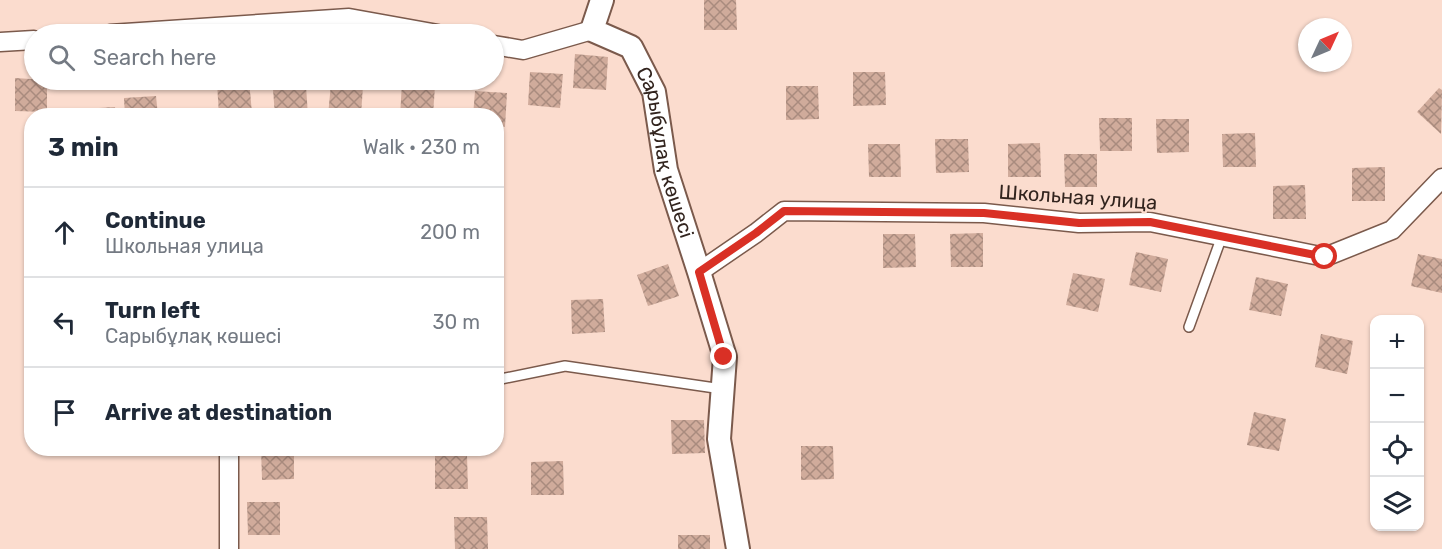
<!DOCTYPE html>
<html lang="en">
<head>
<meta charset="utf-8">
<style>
  :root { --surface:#fff; --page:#f2f2f3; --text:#1f2937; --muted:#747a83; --line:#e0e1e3 }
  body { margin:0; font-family:Rubik,sans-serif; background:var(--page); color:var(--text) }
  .controls { position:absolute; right:18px; bottom:18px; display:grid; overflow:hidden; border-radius:12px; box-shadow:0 2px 4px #0004 }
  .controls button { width:54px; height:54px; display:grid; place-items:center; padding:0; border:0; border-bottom:2px solid var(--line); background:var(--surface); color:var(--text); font:30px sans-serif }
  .compass { position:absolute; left:1298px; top:18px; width:54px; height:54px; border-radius:50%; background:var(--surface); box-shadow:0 2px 4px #0004; rotate:46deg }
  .stop { position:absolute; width:18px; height:18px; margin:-14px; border:4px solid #d93025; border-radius:50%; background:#fff }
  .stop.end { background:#d93025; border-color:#fff; box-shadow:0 2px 6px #0008 }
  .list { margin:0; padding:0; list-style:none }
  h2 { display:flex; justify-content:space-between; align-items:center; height:78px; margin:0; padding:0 24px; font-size:26px }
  h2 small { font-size:20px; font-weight:400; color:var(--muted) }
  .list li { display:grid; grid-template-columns:39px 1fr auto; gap:18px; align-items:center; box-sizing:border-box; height:90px; padding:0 24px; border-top:2px solid var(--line) }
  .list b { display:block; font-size:22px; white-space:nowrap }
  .list p { margin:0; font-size:20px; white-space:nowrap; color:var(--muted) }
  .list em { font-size:20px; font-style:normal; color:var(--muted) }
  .icon { flex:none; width:33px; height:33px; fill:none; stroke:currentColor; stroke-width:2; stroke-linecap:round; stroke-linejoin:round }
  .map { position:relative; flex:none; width:1442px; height:549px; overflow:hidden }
  .search { position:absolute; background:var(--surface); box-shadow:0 2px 4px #0004; left:24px; top:24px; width:480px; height:66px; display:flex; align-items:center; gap:15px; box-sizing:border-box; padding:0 21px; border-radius:33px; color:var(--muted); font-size:22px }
  .panel { position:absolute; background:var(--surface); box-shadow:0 2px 4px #0004; left:24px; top:108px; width:480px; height:348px; border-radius:24px }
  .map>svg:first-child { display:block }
  .building { fill:url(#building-cross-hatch) }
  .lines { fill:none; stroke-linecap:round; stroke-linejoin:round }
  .service-casing { stroke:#7b5a4c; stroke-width:12 }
  .minor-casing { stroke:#7b5a4c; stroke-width:21 }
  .tertiary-casing { stroke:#7b5a4c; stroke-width:26 }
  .service { stroke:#fff; stroke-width:9 }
  .minor { stroke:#fff; stroke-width:18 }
  .tertiary { stroke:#fff; stroke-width:22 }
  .route { stroke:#d93025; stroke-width:8 }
  .labels { text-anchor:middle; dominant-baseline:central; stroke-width:4.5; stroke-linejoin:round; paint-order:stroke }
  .street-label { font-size:20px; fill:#32241e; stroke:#fbdcce }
</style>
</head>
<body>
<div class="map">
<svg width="1442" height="549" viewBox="0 0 1442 549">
  <defs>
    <pattern id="building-cross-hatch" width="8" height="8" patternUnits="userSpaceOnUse" patternTransform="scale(1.5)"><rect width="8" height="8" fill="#d0ab9b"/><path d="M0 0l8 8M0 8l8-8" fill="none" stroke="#a98b7e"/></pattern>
  </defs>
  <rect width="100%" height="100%" fill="#fbdcce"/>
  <g class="building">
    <polygon points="704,0 736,0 737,30 704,30"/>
    <polygon points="575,54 608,57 606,90 573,88"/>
    <polygon points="530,72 563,74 560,108 528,105"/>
    <polygon points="853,72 885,72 886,105 853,106"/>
    <polygon points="15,78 47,80 47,112 15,111"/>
    <polygon points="249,80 252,113 219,116 217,82"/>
    <polygon points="331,83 363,85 361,116 328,116"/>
    <polygon points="402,83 435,85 433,116 400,116"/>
    <polygon points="306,86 308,116 275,116 273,89"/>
    <polygon points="786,86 818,86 819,119 786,120"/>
    <polygon points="1439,88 1442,90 1441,134 1417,112"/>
    <polygon points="475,91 507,93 505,127 496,126 496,116 473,116"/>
    <polygon points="156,96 158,116 125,116 124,98"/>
    <polygon points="115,107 116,116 83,116 83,109"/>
    <polygon points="1099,118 1132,118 1132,151 1100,151"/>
    <polygon points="1156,119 1189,119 1189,152 1157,153"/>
    <polygon points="1255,133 1256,167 1223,167 1222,134"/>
    <polygon points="935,139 968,139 969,172 936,173"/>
    <polygon points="1040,143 1041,177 1008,177 1008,144"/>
    <polygon points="868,144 900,144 901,177 869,177"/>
    <polygon points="1064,154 1097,154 1097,187 1065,187"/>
    <polygon points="1385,167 1385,201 1352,201 1352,168"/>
    <polygon points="1305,185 1306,219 1273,219 1273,186"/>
    <polygon points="983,233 983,267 951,267 950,234"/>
    <polygon points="883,234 915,234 916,267 883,268"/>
    <polygon points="1136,252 1168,259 1161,292 1129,285"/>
    <polygon points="1418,254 1442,259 1442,293 1411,286"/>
    <polygon points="668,264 679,296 648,306 637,275"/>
    <polygon points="1073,273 1105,279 1098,312 1066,305"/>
    <polygon points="1256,277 1288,284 1281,316 1249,310"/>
    <polygon points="603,299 605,332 572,334 571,300"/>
    <polygon points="1321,334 1353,341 1347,374 1315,367"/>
    <polygon points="1254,412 1286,419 1279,451 1247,445"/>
    <polygon points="671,420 704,420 705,453 672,454"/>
    <polygon points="801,446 833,446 834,479 801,480"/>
    <polygon points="261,448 294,448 294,479 262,480"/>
    <polygon points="467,455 468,489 435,489 435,456"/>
    <polygon points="563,461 564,495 531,495 531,462"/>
    <polygon points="247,502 280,502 280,535 248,535"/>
    <polygon points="454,517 487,517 488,549 455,549"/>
    <rect x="678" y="535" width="32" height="14"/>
  </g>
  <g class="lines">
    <defs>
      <g id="service">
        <polyline points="1189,327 1222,236"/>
        <polyline points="496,380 565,366 722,389"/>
      </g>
      <g id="minor">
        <polyline points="110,34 349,18 438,34"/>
        <polyline points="0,42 34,40"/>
        <polyline points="494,45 523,50 592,30"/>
        <polyline points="699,272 756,233 784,211 984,213 1079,223 1150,222 1325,257 1392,230 1442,178"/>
        <polyline points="229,448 229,549"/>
      </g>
      <g id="tertiary">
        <path id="s1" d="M602 0 592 30 631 47 654 92 666 170 699 272 725 357 719 439 738 549"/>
      </g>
    </defs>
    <use href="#service" class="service-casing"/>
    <use href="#minor" class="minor-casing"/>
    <use href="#tertiary" class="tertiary-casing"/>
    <use href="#service" class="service"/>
    <use href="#minor" class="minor"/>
    <use href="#tertiary" class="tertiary"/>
  </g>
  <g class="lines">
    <polyline class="route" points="724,357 699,272 756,233 784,211 984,213 1079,223 1150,222 1325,257"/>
  </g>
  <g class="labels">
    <g class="street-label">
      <text stroke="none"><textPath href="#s1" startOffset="186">Сарыбұлақ көшесі</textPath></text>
      <text transform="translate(1078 197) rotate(4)">Школьная улица</text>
    </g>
  </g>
</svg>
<div class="controls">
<button>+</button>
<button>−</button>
<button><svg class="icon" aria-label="locate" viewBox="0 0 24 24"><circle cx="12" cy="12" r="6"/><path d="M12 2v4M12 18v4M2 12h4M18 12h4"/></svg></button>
<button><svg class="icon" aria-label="layers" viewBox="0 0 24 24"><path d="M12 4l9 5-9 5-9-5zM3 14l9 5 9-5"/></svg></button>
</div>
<svg class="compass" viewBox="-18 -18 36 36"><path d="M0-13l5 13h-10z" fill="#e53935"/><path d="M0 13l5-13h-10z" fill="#747a83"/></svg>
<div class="stop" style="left:1325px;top:257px"></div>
<div class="stop end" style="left:724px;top:357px"></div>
<div class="search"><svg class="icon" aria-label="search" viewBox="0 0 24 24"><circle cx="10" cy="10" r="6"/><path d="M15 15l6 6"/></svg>Search here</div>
<section class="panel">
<h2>3 min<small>Walk · 230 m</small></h2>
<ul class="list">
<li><svg class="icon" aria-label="ahead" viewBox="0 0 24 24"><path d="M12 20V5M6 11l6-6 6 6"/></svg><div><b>Continue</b><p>Школьная улица</p></div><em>200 m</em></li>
<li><svg class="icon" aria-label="left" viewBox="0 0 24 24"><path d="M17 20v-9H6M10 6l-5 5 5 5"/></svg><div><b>Turn left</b><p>Сарыбұлақ көшесі</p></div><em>30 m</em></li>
<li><svg class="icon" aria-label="arrive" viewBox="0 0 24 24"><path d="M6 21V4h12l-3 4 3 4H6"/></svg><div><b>Arrive at destination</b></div></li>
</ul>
</section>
</div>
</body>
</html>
